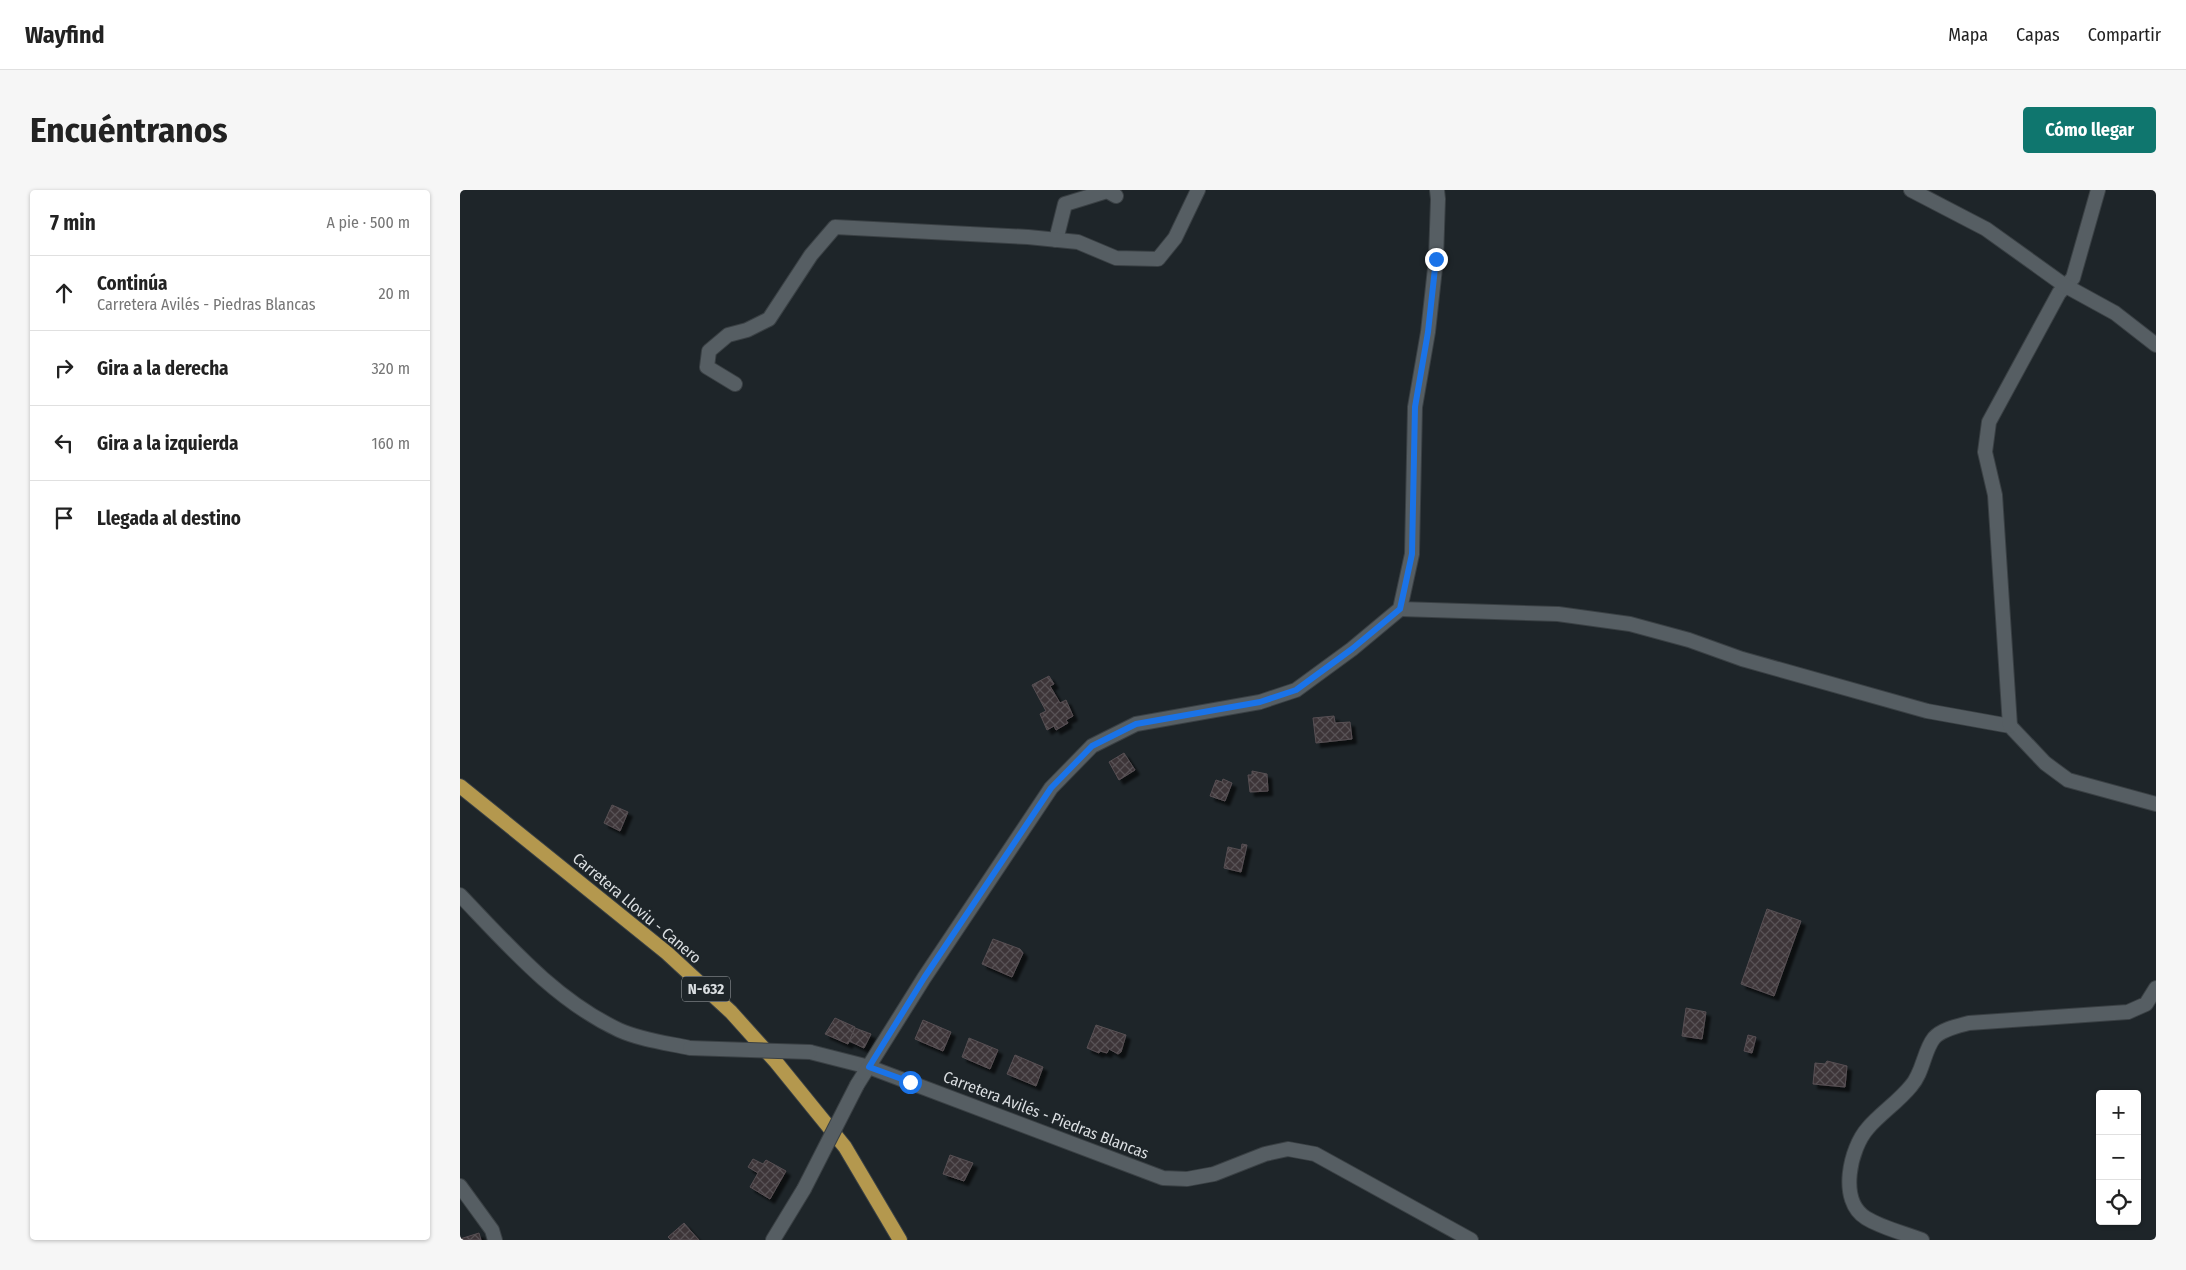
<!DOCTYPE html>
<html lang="es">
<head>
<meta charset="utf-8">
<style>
  :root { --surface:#fff; --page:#f6f6f6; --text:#222; --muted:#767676; --line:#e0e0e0; --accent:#0f766e }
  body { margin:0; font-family:"Fira Sans Condensed",sans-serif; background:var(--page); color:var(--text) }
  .controls { position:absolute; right:15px; bottom:15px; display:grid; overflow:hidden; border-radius:5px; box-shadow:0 1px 4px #0004 }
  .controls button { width:45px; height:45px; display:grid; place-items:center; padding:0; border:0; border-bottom:1px solid var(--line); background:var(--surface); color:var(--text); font:25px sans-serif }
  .stop { position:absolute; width:15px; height:15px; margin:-11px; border:4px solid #1a73e8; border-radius:50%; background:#fff }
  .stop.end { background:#1a73e8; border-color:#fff; box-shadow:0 1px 5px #0008 }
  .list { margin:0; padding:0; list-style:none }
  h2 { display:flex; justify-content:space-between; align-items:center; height:65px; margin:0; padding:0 20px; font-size:21px }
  h2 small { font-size:16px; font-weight:400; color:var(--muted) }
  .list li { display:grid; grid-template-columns:32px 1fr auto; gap:15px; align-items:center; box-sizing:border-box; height:75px; padding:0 20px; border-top:1px solid var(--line) }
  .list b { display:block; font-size:19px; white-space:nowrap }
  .list p { margin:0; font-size:16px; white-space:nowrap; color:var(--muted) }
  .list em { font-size:16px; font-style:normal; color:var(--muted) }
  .icon { flex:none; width:28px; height:28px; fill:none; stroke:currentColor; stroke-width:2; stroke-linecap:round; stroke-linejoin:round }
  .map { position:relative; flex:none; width:1696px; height:1050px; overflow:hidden; border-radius:5px }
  header { display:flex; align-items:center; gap:30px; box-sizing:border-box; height:70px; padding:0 25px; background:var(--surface); border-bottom:1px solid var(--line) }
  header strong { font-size:24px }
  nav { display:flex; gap:28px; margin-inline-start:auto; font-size:18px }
  .intro { display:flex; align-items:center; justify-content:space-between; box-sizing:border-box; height:120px; padding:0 30px }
  h1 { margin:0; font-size:35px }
  .button { padding:12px 22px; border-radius:5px; background:var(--accent); color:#fff; font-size:18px; font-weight:700 }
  main { display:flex; gap:30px; padding:0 30px }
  aside { flex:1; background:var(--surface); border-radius:5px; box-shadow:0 1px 4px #0004 }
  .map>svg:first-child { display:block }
  .building { fill:url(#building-cross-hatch); stroke:#574f53; filter:url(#shadow) }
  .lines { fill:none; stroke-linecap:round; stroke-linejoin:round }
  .minor-casing { stroke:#3a4044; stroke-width:16 }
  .tertiary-casing { stroke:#3a4044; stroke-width:16 }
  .trunk-casing { stroke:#3a4044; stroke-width:16 }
  .minor { stroke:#565e63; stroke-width:14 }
  .tertiary { stroke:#565e63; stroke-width:14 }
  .trunk { stroke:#b4984e; stroke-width:14 }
  .tertiary-bridge-casing { stroke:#3a4044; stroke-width:16; stroke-linecap:butt }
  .tertiary-bridge { stroke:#565e63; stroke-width:14 }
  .route { stroke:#1a73e8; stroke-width:6 }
  .labels { text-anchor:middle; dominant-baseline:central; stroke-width:4.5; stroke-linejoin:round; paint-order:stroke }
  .shield { fill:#1e2529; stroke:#a2a6aa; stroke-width:1 }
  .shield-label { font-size:15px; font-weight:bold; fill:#dadee1 }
  .street-label { font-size:16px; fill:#dadee1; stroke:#1e2529 }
</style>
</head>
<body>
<header>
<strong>Wayfind</strong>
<nav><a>Mapa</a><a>Capas</a><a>Compartir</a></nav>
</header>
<div class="intro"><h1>Encuéntranos</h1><a class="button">Cómo llegar</a></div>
<main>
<aside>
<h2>7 min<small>A pie · 500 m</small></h2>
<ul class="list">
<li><svg class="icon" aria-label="ahead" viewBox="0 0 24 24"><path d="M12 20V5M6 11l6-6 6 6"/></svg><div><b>Continúa</b><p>Carretera Avilés - Piedras Blancas</p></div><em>20 m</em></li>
<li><svg class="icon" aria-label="right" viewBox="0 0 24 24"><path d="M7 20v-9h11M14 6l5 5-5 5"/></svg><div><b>Gira a la derecha</b></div><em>320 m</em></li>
<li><svg class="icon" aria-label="left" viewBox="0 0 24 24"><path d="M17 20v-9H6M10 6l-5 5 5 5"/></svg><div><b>Gira a la izquierda</b></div><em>160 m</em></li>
<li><svg class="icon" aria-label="arrive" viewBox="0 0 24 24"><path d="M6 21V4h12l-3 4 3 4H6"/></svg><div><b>Llegada al destino</b></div></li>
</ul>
</aside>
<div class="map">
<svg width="1696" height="1050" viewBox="0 0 1696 1050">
  <defs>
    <pattern id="building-cross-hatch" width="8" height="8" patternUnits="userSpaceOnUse" patternTransform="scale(1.25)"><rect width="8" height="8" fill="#3d3539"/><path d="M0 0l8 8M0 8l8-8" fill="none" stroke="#585255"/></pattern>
    <filter id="shadow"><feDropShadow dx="4.5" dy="4.5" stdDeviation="1" flood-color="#0009"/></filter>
  </defs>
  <rect width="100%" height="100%" fill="#1e2529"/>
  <g class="building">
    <polygon points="589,486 594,494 590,496 600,513 606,510 613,526 606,530 608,533 596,540 594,536 587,540 580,524 586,521 572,495"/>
    <polygon points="874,526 875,533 890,532 892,549 856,553 853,528"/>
    <polygon points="664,563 675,580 659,590 649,572"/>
    <polygon points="792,581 807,584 808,601 790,602 788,585 792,585"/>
    <polygon points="763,589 772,593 765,611 750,606 756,590 762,592"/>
    <polygon points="152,615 168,622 160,641 144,633"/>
    <polygon points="782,654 787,655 781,682 764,678 768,657 781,660"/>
    <polygon points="1307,719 1341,731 1314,806 1281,794"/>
    <polygon points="533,749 560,759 563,763 552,787 522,774"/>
    <polygon points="1226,818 1246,822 1242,849 1222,846"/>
    <polygon points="375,828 395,837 388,854 365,844"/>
    <polygon points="463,830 491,842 483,861 455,849"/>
    <polygon points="636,835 666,845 661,862 658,864 649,859 647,863 640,861 639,863 627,858"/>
    <polygon points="395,838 411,844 404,858 389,851"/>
    <polygon points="1288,845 1296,847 1292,863 1284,861"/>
    <polygon points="509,848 538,860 530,879 502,867"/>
    <polygon points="555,865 583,877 576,896 547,884"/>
    <polygon points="1367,871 1387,876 1385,897 1353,894 1355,873 1365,874"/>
    <polygon points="490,965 513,973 504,991 483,984"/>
    <polygon points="293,969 303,974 306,970 326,981 310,1009 290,997 298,983 288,977"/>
    <polygon points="224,1033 230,1040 239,1050 211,1050 208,1047"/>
    <polygon points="19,1043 21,1050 0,1050 0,1049"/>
  </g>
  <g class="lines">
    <defs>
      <g id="minor">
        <polyline points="596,50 605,14 647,1 656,6"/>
        <polyline points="275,194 247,177 249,161 268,145 287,140 309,129 351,65 375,37 568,47 618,52 656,68 698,69 715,48 738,0"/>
        <polyline points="940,419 1098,424 1170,434 1229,450 1282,469 1467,521 1550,536 1585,573 1608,590 1696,614"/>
        <polyline points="1550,536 1535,305 1525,262 1529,232 1599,103 1613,88 1638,0"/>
        <polyline points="0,996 32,1040 35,1050"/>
        <path d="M1462 1050C1444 1043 1422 1038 1406 1028 1378 1011 1390 958 1408 938 1421 923 1438 912 1451 896 1463 883 1464 860 1474 848 1482 839 1498 836 1509 833L1668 822 1686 814 1696 798"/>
      </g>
      <g id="tertiary">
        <polyline points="1451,0 1526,39 1604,95 1655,123 1696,155"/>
        <path d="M0 705C48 755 95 810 159 840 181 850 207 853 230 858"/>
        <polyline points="350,862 409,877 703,988 727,989 754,984 805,964 828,959 855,964 1011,1050"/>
        <polyline points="397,895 464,788 591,598 632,556 676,534 800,512 836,500 892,459 940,419 952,364 955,217 968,142 976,69 978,9 977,0"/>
        <polyline points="313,1050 344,999"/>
      </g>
      <polyline id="trunk" points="0,596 207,763 271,822 316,872 385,957 440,1050"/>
    </defs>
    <use href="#minor" class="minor-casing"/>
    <use href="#tertiary" class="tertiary-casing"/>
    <use href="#trunk" class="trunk-casing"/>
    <use href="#minor" class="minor"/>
    <use href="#tertiary" class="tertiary"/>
    <use href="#trunk" class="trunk"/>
    <defs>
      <g id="tertiary-bridge">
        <polyline points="230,858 350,862"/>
        <polyline points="344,999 397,895"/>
      </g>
    </defs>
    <use href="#tertiary-bridge" class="tertiary-bridge-casing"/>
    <use href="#tertiary-bridge" class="tertiary-bridge"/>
  </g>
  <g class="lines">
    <polyline class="route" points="450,892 409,877 464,788 591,598 632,556 676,534 800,512 836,500 892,459 940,419 952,364 955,217 968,142 976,69"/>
  </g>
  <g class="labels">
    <rect class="shield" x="222" y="786.5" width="48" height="25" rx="4"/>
    <g class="shield-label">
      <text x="246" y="799">N-632</text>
    </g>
    <g class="street-label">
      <text transform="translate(177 718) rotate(40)">Carretera Lloviu - Canero</text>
      <text transform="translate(586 925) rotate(21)">Carretera Avilés - Piedras Blancas</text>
    </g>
  </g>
</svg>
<div class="controls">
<button>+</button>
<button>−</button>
<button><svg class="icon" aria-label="locate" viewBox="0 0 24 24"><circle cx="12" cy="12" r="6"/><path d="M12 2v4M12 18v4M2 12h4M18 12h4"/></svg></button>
</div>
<div class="stop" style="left:450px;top:892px"></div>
<div class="stop end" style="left:976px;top:69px"></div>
</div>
</main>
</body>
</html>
